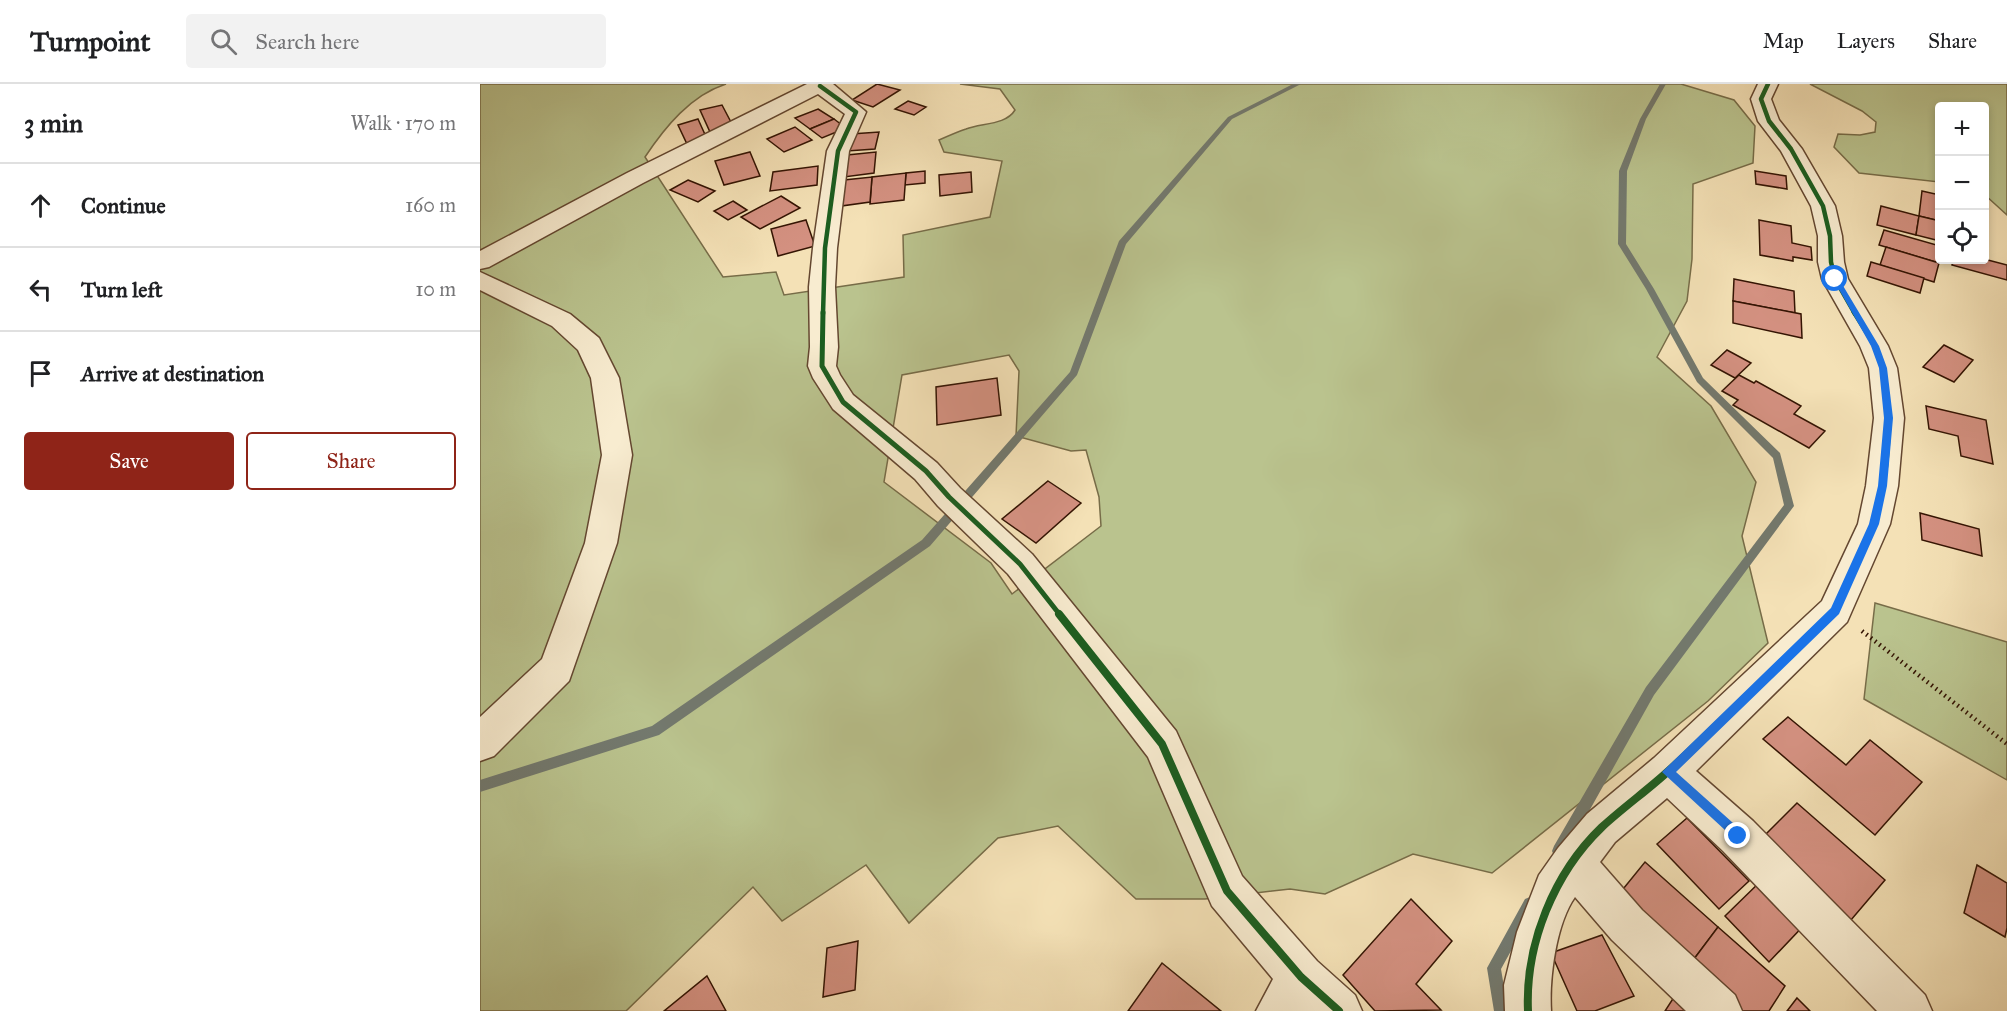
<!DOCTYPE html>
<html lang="en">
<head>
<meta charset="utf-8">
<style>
  :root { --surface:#fff; --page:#f2f2f2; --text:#202124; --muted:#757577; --line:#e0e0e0; --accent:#8f2418 }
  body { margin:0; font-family:"IM FELL Great Primer",serif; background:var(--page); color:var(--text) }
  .controls { position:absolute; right:18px; top:18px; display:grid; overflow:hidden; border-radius:6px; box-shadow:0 3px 9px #0003 }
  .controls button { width:54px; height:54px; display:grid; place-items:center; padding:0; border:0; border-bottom:2px solid var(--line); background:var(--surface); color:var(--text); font:30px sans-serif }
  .stop { position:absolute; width:18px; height:18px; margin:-14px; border:4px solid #1a73e8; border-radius:50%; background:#fff }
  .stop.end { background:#1a73e8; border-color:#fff; box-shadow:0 2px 6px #0008 }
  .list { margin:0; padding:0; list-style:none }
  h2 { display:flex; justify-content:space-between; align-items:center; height:78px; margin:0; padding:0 24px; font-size:26px }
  h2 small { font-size:20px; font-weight:400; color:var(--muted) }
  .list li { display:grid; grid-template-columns:39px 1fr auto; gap:18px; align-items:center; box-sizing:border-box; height:84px; padding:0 24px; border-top:2px solid var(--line) }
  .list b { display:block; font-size:22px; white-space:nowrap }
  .list em { font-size:20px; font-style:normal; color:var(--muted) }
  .actions { display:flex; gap:12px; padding:18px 24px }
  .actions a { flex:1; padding:14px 0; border:2px solid var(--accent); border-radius:6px; text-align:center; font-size:21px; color:var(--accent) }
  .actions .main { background:var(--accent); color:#fff }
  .icon { flex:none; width:33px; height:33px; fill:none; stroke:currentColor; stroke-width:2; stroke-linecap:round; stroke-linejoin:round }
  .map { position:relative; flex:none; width:1527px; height:927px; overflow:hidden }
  header { display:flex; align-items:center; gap:36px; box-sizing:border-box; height:84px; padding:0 30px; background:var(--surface); border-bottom:2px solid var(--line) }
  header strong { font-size:28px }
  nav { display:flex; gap:33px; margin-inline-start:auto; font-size:21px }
  .search { width:420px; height:54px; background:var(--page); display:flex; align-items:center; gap:15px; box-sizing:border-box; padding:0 21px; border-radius:6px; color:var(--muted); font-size:22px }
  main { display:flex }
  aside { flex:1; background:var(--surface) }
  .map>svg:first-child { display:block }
  .green { fill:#bac38e; stroke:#776c48; stroke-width:1.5; fill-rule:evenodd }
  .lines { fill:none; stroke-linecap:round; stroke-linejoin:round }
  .stream { fill:#73796e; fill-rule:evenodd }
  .building { fill:#d49181; stroke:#341403; stroke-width:1.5 }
  .minor-casing { stroke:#644730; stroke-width:3 }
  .path { stroke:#341403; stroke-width:4.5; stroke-dasharray:1.5 4; stroke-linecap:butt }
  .minor { fill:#f8ecd0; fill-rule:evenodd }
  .cycleway-far2-casing { stroke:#f8ecd0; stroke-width:7 }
  .cycleway-far1-casing { stroke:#f8ecd0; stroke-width:9 }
  .cycleway-casing { stroke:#f8ecd0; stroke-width:11 }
  .cycleway-far2 { stroke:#1b5e20; stroke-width:4.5 }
  .cycleway-far1 { stroke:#1b5e20; stroke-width:5 }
  .cycleway { stroke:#1b5e20; stroke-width:8 }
  .route { fill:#1a73e8 }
</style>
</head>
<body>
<header>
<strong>Turnpoint</strong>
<div class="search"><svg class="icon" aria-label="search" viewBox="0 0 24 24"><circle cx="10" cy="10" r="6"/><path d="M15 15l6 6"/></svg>Search here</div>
<nav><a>Map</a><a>Layers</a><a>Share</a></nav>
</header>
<main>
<aside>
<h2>3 min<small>Walk · 170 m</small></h2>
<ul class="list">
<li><svg class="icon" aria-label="ahead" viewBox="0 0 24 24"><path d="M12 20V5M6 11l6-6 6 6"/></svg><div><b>Continue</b></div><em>160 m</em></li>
<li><svg class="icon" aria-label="left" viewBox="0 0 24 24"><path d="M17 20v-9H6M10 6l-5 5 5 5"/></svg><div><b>Turn left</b></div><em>10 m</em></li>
<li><svg class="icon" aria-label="arrive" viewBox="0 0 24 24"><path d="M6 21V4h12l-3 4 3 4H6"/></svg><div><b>Arrive at destination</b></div></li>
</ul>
<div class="actions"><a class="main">Save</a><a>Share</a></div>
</aside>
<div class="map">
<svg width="1527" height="927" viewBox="0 0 1527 927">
  <rect width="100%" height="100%" fill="#f4e1b6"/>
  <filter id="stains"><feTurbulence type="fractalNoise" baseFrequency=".00333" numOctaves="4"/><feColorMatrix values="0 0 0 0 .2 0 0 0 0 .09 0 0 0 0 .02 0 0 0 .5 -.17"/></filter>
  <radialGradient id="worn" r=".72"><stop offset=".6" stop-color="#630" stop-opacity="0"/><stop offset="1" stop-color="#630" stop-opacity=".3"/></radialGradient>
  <g class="green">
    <path d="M0 0H246C211 11 185 43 165 73L243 193 296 188 304 211 424 193 423 151 510 133 522 77 464 68 459 56C468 52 477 48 486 45 502 39 526 41 535 26L520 5 480 0H1201L1254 16 1275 42 1273 79 1213 100 1212 175 1207 217 1177 273 1231 322 1276 398 1262 452 1288 559 1228 617 1012 789 933 770 845 810 810 805 725 815H656L578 742 518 754 429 839 386 781 302 837 273 803 146 927H0ZM529 271 539 287 536 352 591 367 606 366 619 413 621 442 532 510 511 479 404 398 422 291Z"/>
    <polygon points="1330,0 1527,0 1527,131 1505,111 1504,22 1460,22 1459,98 1379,89 1354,63 1358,50 1380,51 1395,48 1396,38 1382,27"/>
    <polygon points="1395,519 1527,558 1527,696 1384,615"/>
  </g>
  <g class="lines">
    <g class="stream">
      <polygon points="813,0 821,0 752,35 646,160 597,291 450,462 179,651 0,708 0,696 172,642 442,456 590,288 639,157 748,33"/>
      <polygon points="1180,0 1186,0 1166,35 1147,87 1146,160 1174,205 1223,294 1300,369 1314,422 1174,611 1084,772 1079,774 1074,772 1072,767 1074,762 1166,603 1304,421 1293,374 1217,298 1166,205 1138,160 1139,87 1160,35"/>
      <polygon points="1050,813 1055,815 1057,820 1021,885 1028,927 1014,927 1007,884 1045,815"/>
    </g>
  </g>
  <g class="building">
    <polygon points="397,0 420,6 393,23 372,16"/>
    <polygon points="428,17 446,23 434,31 415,25"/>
    <polygon points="242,21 253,42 230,48 220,26"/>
    <polygon points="338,25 354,35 330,45 315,34"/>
    <polygon points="218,35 227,55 207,60 198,41"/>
    <polygon points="354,35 366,44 342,54 330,45"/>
    <polygon points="315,43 332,56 304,68 287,55"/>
    <polygon points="399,48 395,65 367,67 371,50"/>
    <polygon points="270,68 280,92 244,101 235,77"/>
    <polygon points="396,68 394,89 364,93 367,71"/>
    <polygon points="338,82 337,101 290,107 293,88"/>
    <polygon points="445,87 445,99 425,101 426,89"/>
    <polygon points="1275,87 1306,92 1307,105 1276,100"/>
    <polygon points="491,88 492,108 460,112 459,91"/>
    <polygon points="426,89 424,116 390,120 392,93"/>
    <polygon points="392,93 390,118 361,122 364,96"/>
    <polygon points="208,96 235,107 218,118 190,106"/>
    <polygon points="1442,107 1460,111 1460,137 1439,132"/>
    <polygon points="301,112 320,124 280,145 261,133"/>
    <polygon points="253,117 267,126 248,136 234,127"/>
    <polygon points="1401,122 1439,132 1436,151 1397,141"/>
    <polygon points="1439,132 1460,137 1460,157 1436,151"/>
    <polygon points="326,136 335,162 298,172 291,145"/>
    <polygon points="1279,136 1311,142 1312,159 1331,163 1332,176 1313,173 1313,177 1280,171"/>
    <polygon points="1404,146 1460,162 1459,179 1399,161"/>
    <polygon points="1406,163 1459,179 1454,198 1400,181"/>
    <polygon points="1504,175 1527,181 1527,196 1472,181 1473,176"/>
    <polygon points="1391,178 1444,194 1440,209 1387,192"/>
    <polygon points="1254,195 1314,207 1315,229 1253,217"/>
    <polygon points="1253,217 1321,230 1322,254 1253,239"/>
    <polygon points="1464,261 1493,276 1474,298 1443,283"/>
    <polygon points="1247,266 1271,279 1255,294 1231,281"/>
    <polygon points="1259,291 1274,299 1276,297 1321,322 1314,330 1345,347 1329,364 1253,321 1258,316 1242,307"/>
    <polygon points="517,294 521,331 457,341 456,303"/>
    <polygon points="1446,322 1506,336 1513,380 1481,372 1478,352 1449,345"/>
    <polygon points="568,397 601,419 556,459 522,435"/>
    <polygon points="1440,429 1499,445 1502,472 1442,456"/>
    <polygon points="1308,633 1366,681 1390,656 1442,698 1395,751 1283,655"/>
    <polygon points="1317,719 1405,796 1365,843 1276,760"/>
    <polygon points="1207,734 1269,797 1239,825 1177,760"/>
    <polygon points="1165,778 1238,843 1208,883 1135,815"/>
    <polygon points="1497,781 1527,799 1527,844 1525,853 1484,829"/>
    <polygon points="1285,793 1329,836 1289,878 1245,832"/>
    <polygon points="931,815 972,857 936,900 961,926 895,927 863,891"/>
    <polygon points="1238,843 1305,902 1289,927 1255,927 1208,883"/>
    <polygon points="1122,851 1154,912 1115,927 1097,927 1071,869"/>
    <polygon points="378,857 375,906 343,913 347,864"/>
    <polygon points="682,879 741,927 648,927"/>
    <polygon points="227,892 246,927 184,927"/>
    <polygon points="1198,907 1221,927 1185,927"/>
    <polygon points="1317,914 1330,927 1307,927"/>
  </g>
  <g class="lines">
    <defs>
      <g id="minor">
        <polygon points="327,0 353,0 386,28 369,67 357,164 355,203 358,263 356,282 360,291 373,311 457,379 480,404 552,470 696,647 762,792 837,877 875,911 882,927 776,927 793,895 732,822 668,673 528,490 458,422 435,395 353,325 333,294 328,282 330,263 329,203 333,164 347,67 365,30 338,10 163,99 9,183 0,185 0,167 147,89"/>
        <path d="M1278 0H1298L1291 15 1299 36 1322 65 1355 122 1362 152 1364 178 1368 195 1408 262 1417 284 1424 334 1418 402 1410 440 1367 538 1216 687 1273 737 1445 911 1452 927H1397L1243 767 1187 714 1135 758 1120 778 1162 826 1255 911 1262 927H1206L1132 856 1095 813C1076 840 1069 895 1071 927H1025L1024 901 1037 848 1059 791 1078 764 1107 730 1174 674 1342 517 1378 440 1386 402 1394 334 1389 284 1380 262 1342 195 1338 178V152L1331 122 1301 67 1278 37 1271 15Z"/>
        <polygon points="0,188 90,230 119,254 139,294 152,371 137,459 89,597 14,672 0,677 0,633 62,575 105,459 122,371 111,294 98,266 72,242 0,206"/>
      </g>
    </defs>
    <use href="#minor" class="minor-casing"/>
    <polyline class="path" points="1382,547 1527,660"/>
    <use href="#minor" class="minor"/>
    <defs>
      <g id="cycleway-far2">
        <polyline points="1288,0 1281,15 1289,37 1311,65 1343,122 1350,152 1351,178 1355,195 1375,230"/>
        <polyline points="340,2 376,28 358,67 345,164 343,230"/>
      </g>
      <g id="cycleway-far1">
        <polyline points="343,228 342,282 363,318 446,387 469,413 540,480 580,531"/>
        <path d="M1351 531 1355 527C1368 498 1385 469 1394 439 1408 395 1413 331 1403 285 1399 265 1385 246 1374 228"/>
      </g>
      <g id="cycleway">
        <polyline points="579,530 682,660 747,807 821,893 859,927"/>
        <path d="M1048 927C1045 860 1074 789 1122 743 1146 721 1172 703 1195 681 1248 631 1300 580 1352 530"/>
      </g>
    </defs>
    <use href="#cycleway-far2" class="cycleway-far2-casing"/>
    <use href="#cycleway-far1" class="cycleway-far1-casing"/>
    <use href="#cycleway" class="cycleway-casing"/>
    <use href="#cycleway-far2" class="cycleway-far2"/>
    <use href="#cycleway-far1" class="cycleway-far1"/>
    <use href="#cycleway" class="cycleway"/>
  </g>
  <polygon class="route" points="1352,193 1359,195 1399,262 1407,284 1413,334 1407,402 1399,440 1359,530 1196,688 1262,747 1262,756 1258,758 1182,688 1351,524 1389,440 1398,402 1404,334 1399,284 1391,262"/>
  <rect width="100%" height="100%" filter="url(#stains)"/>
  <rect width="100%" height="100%" fill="url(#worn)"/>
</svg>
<div class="controls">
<button>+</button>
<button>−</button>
<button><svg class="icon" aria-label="locate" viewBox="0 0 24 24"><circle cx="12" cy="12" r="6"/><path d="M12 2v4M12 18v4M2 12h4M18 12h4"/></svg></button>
</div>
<div class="stop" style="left:1355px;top:195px"></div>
<div class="stop end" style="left:1258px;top:752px"></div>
</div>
</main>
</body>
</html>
